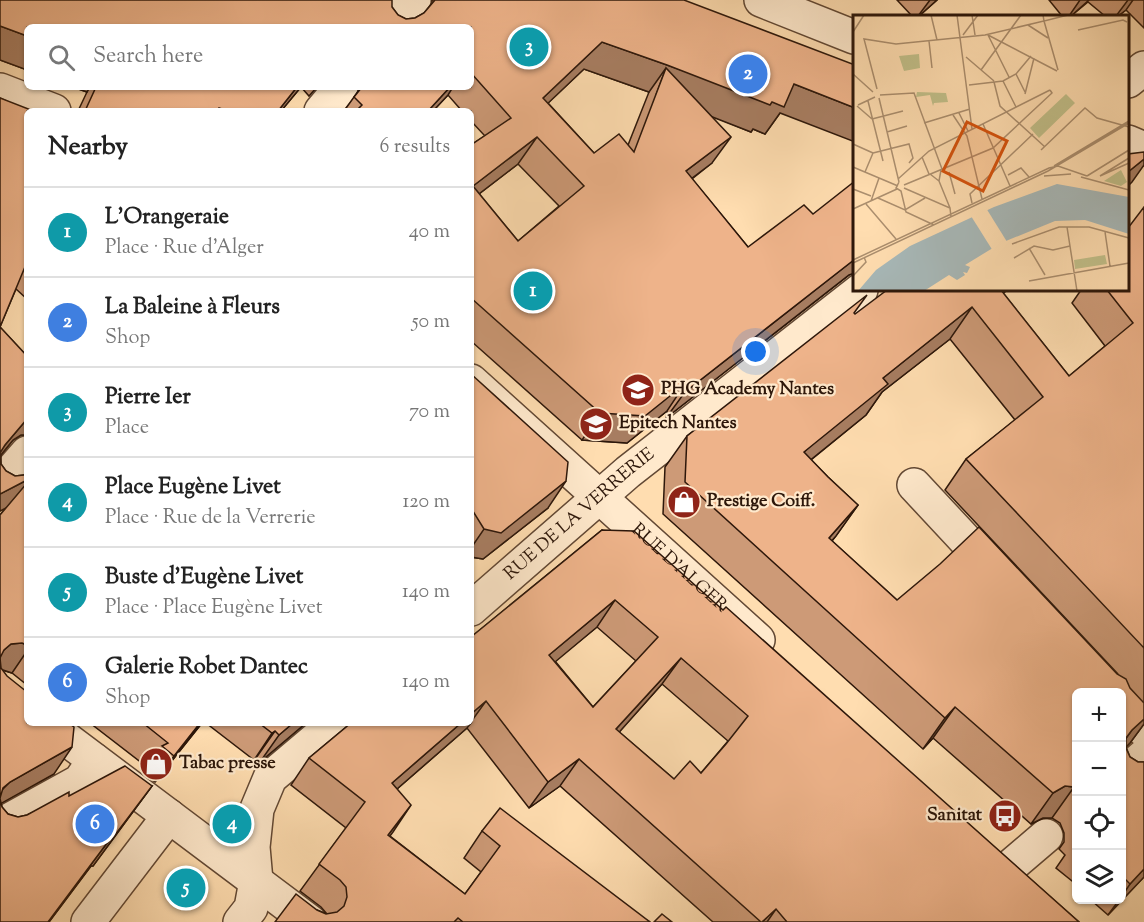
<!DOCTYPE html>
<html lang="en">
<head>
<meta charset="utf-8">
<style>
  :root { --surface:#fff; --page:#f2f2f2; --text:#222; --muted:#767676; --line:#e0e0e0; --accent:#8f2418 }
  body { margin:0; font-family:"Sorts Mill Goudy",serif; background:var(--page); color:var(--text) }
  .controls { position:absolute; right:18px; bottom:18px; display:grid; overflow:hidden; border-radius:9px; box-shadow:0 2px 4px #0004 }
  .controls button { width:54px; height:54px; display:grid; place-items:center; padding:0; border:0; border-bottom:2px solid var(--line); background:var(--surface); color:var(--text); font:30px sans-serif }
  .you { position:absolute; left:756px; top:352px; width:21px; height:21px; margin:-15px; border:4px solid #fff; border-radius:50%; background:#1a73e8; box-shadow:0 0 0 9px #1a73e833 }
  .badge { display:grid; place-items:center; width:39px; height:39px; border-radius:50%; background:var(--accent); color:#fff; font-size:20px; font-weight:700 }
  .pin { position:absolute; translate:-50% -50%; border:3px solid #fff; box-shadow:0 2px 6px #0006 }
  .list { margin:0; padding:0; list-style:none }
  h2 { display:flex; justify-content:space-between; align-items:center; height:78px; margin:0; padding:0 24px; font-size:26px }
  h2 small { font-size:20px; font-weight:400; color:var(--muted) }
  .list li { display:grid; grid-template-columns:39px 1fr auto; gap:18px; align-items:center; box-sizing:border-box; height:90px; padding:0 24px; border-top:2px solid var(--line) }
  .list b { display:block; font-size:22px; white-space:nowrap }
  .list p { margin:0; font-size:20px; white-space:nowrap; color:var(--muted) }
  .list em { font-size:20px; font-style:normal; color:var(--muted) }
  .icon { flex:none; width:33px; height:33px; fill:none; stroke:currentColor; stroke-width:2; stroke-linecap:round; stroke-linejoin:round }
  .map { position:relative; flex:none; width:1144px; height:922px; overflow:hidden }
  .search { position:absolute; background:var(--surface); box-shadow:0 2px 4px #0004; left:24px; top:24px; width:450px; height:66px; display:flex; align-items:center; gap:15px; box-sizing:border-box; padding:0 21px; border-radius:9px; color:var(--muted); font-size:22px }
  .panel { position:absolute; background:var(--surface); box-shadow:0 2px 4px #0004; left:24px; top:108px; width:450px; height:618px; border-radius:9px }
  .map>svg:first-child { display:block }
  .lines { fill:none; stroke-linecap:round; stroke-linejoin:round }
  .minor-casing { stroke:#624834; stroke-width:36 }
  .minor { stroke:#ffe9cc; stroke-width:33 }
  .wall { fill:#cd9a77; stroke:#2d170a; stroke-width:1.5; fill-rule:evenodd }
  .shaded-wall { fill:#a77d61; stroke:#2d170a; stroke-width:1.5 }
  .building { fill:#eeb38a; stroke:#2d170a; stroke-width:1.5; fill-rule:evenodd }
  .labels { text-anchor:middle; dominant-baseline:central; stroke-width:4.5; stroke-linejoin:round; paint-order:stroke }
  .poi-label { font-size:18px; font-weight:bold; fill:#2d170a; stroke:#ffe9cc; text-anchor:start }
  .street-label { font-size:18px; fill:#2d170a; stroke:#ffe9cc }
  .inset-road { fill:none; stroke:#ab8e6e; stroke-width:1.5 }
  .view { fill:#d5520c; fill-opacity:0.15; stroke:#d5520c; stroke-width:3 }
  .inset-edge { fill:none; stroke:#2d170a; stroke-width:3 }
</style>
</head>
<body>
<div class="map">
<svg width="1144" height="922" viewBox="0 0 1144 922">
  <rect width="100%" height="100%" fill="#ffddb0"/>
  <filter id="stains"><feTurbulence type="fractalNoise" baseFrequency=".00333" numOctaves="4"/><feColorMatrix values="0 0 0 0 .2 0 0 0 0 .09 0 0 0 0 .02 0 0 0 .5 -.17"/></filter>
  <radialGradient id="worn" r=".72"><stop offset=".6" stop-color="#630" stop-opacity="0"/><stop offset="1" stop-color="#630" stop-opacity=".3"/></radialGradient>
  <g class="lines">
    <defs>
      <g id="minor">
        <polyline points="761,0 854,37"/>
        <polyline points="391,27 414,0"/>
        <polyline points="1128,81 1144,68"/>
        <polyline points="0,90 54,111"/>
        <polyline points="321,111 341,87"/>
        <polyline points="1128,142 1144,149"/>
        <path id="s1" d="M471 381 758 640"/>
        <polyline points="0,484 27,453"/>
        <polyline points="914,485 996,573"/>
        <path id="s2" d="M471 609 628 472 861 290"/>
        <polyline points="1122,706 1144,730"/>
        <polyline points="45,723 310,922"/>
        <polyline points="1122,775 1144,756"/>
        <polyline points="0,825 80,781 94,760"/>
        <polyline points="1012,865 1046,836"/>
        <polyline points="88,922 169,816"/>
        <polyline points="240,922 251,908 256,881 253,847 257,809 270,778 335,723"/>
      </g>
    </defs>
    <use href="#minor" class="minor-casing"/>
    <use href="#minor" class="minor"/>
  </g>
  <g class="wall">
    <path d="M0 0 392 7 398 15 406 19 415 18 424 13 432 3V0H684L780 113 765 134 753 129 751 132 712 116V163L692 179 748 247 849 275 666 418 667 411 627 443 582 440 471 341V145L485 136 471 121V111H462L448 95 433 111H344L359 90V87H471V27H27V70L0 60ZM584 69 649 92 628 145 594 153 548 103ZM518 164 559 206 518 241 479 194Z"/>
    <polygon points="897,0 937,0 919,16 912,16"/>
    <polygon points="1049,0 1144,0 1144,28 1126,10 1118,16 1105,16 1088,2 1071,16 1062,16"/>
    <polygon points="73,87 301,87 281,111 78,111 87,92"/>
    <polygon points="301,87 317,87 309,96"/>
    <polygon points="0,98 27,111 27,299 16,289 0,327 27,356 27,435 21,435 13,440 1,455 1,464 6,471 15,476 24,475 27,473 27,685 12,673 2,670 54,774 1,803 2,807 8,814 18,817 27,815 69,796 152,786 93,866 91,866 49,922 0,922 0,515 6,508 0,511"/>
    <path d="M1144 207V724L1130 743 1126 747 1130 757 1138 762H1144V877L1108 915 1091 900H1122V693H1077V885L1056 868 1065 855 1059 849 1064 842V833L1060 823 1052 818H1043L1031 824 933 738 923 749 663 514 665 467 687 436 854 313 855 314 1008 290 1003 293 1069 376 1105 346 1072 303 1081 290H1128ZM950 339 1015 420 966 459 945 490 1118 674 897 600 832 541 858 505 828 477 811 460 866 415 882 392Z"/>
    <polygon points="471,374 548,508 483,559 471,557"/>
    <path d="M602 530 723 610 1079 922H713L560 786 529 808 467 728 397 789 390 836 465 894 481 872 464 858 482 831 650 922H275L317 910 327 914 321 907 300 891 346 828 291 785 309 758 351 723H471V637ZM597 627 636 661 593 707 555 661ZM662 684 728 741 701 773 674 779 619 732Z"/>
    <polygon points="90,723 202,723 155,782 143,773 147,767"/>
    <polygon points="206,723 306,723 260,762 256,758 254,760"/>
  </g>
  <g class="shaded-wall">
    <polygon points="930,0 937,0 919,16 918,16"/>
    <polygon points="1080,0 1089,0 1071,16 1069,16"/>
    <polygon points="1128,0 1133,0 1126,10 1118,16 1116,16"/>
    <polygon points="0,26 27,36 27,70 0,60"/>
    <polygon points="602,42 772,102 794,84 855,108 855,142 780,113 765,134 753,129 751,132 656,95 666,68 649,92 584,69 525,125 543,98"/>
    <polygon points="73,87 90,87 87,92"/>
    <polygon points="297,87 301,87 281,111 278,111"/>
    <polygon points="450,87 453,87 448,95 433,111 428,111"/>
    <polygon points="537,137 518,164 471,200 473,186"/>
    <polygon points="731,137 712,163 667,197 686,171"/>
    <polygon points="1144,159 1144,165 1132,182 1128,186 1128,172"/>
    <polygon points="855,259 855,273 849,275 666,418 685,392"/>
    <polygon points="972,307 950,339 882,392 866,415 782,483 804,452 883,378"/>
    <polygon points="685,384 667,411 627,443 582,440 600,413"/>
    <polygon points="27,419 27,435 21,435 13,440 0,456 0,451 5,445"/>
    <polygon points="27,480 27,485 14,504 0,511 0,494"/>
    <polygon points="566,481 548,508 483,559 471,557 471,548 484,529"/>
    <polygon points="858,505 836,536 807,569 829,538"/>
    <polygon points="615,600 597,627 531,682 549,655"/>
    <polygon points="22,643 27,645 27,651 12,673 3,670 0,670 0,655 4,650 11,644"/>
    <polygon points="681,658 662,684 598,756 616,729"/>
    <polygon points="486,701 471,722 471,714"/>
    <polygon points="955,707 933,738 923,749 945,718"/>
    <polygon points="1144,719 1144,724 1130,743 1122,751 1122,744 1132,730"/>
    <polygon points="200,723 202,723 155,782 174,756"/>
    <polygon points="293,723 306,723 260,762 279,735"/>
    <polygon points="461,723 471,723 467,728 374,809 392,783"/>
    <polygon points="275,731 256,758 254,760 272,733"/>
    <polygon points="72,747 54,774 0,804 0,792 10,782"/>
    <polygon points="579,759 560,786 529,808 548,782"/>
    <polygon points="152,786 93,866 91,866 49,922 48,922 110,839"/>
    <polygon points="1065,786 1074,787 1052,818 1043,818 1031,824 1053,793"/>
    <polygon points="411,805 393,832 370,862 388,835"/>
    <polygon points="1144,869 1144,877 1108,915 1119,900 1122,900 1122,896 1130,884"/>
    <polygon points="776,909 767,922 762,922"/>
  </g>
  <g class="building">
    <path d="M0 0H392V7L398 15 406 19 415 18 424 13 435 0H684L855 65V108L794 84 784 107 772 102 770 105 667 65 602 42 543 98 594 153 619 134 634 152 666 68 731 137 686 171 748 247 804 205 813 214 855 181V259L685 392V384L645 416 600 413 471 298V145L511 118 471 73V27H27V36L0 26ZM537 137 584 186 518 241 473 186Z"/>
    <polygon points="96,87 297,87 278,111 228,111 219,108 218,111 85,111"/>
    <polygon points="362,87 450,87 428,111 356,111 362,105 354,97"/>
    <polygon points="0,98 31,110 31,111 27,111 27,262 0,327 27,356 27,419 5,445 0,453 1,464 6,471 15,476 24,475 27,473 27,480 0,494"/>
    <polygon points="1144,152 1144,159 1128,172 1128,154"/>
    <polygon points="1144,207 1144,648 966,459 1043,397 972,307 883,378 888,384 804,452 828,477 858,505 829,538 897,600 940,564 979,527 1117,674 1126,679 1130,688 1144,703 1144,719 1132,730 1126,738 1126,748 1130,757 1138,762 1144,762 1144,869 1130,884 1122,876 1122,693 1077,693 1077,789 1074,787 1065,786 1053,793 955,707 945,718 685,482 687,436 867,295 854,313 855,314 887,290 1001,290 1069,376 1133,323 1107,290 1128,290 1128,228"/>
    <polygon points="471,374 568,462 566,481 501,533 484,529 471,508"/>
    <polygon points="27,483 27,645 22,643 11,644 4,650 0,658 1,668 7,676 27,692 27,723 68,723 74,727 72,747 10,782 3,788 0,798 0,515"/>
    <path d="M602 530 634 531 723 610 726 607 1079 922H787L776 909 762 922H761L579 759 548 782 486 701 471 714V637ZM615 600 658 637 593 707 549 655ZM681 658 748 716 726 744 701 773 690 761 674 779 616 729Z"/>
    <polygon points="143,723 200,723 174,756 162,746 168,743"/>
    <polygon points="259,723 293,723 279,735 275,731 272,733"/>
    <polygon points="351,723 461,723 392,783 411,805 388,835 465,894 500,846 482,831 500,808 650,922 463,922 458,918 454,922 275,922 296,894 317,910 326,914 337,912 344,906 347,897 346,887 340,880 319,864 365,802 309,758"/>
    <polygon points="125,766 152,786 112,839 110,839 48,922 0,922 0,799 2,807 8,814 18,817 27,815 69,792 69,796"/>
    <polygon points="662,914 672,922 654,922"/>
  </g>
  <defs>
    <symbol id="university-disc" viewBox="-11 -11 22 22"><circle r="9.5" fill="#8f2418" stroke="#ffe9cc"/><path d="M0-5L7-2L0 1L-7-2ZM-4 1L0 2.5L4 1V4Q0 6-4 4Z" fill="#fff"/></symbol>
    <symbol id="shop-disc" viewBox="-11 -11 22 22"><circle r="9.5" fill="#8f2418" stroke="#ffe9cc"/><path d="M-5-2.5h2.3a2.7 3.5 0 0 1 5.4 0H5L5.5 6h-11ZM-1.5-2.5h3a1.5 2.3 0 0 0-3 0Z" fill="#fff"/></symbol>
    <symbol id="bus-disc" viewBox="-11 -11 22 22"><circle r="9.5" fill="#8f2418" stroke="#ffe9cc"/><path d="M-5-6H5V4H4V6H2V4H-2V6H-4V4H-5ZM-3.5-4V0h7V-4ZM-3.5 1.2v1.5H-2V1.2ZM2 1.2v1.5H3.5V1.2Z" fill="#fff"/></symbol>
  </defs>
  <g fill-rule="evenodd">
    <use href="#university-disc" x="619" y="371" width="38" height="38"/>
    <use href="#university-disc" x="577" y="405" width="38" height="38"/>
    <use href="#shop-disc" x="665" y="483" width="38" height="38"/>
    <use href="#shop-disc" x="137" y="745" width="38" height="38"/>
    <use href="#bus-disc" x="986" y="797" width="38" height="38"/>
  </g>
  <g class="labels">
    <g class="poi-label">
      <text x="661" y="390">PHG Academy Nantes</text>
      <text x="619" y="424">Epitech Nantes</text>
      <text x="707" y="502">Prestige Coiff.</text>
      <text x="179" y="764">Tabac presse</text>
      <text x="982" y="816" text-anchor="end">Sanitat</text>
    </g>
    <g class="street-label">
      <text stroke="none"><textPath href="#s2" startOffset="144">RUE DE LA VERRERIE</textPath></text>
      <text stroke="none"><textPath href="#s1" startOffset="280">RUE D'ALGER</textPath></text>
    </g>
  </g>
  <g transform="translate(853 15)">
    <rect width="276" height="276" fill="#ffddb0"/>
    <path d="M66 39 67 53 51 56 46 41ZM64 77 93 78 95 87 81 88 80 91 77 80 63 82ZM213 79 222 88 186 123 177 113ZM268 155 274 167 268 171 251 166ZM252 240 254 249 222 254 221 245Z" fill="#c2c08a"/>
    <path d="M204 169 276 182V219L232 205 202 206 148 228 112 250 117 252 114 258 110 257 112 260 104 265 96 260 71 276H5L23 255 57 231 141 192Z" fill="#a7b8b8"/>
    <path d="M133 193 156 230 140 236 118 201Z" fill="#ffddb0"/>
    <path class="inset-road" d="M78 0 84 25M104 0 119 114M119 0 122 20M175 10 195 23M225 15 270 5 274 7M0 17 11 0M110 20 125 0M135 20 204 56M135 20 156 62M76 26 79 53M113 42 141 66M128 55 168 0M205 55 191 6 215 0M0 59 20 77M163 59 172 77M150 66 163 92M141 67 147 91 192 132M116 70 150 66 163 59 178 41M24 74 11 24 43 29 132 20 191 6 190 0M172 79 181 43M27 80 61 78 89 154M26 83 46 167M15 86 30 146M5 90 22 82M4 91 19 104M106 98 115 116M100 100 114 121 129 184M19 104 50 96M71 108 117 94M130 109 157 171M34 117 54 111M0 129 20 138M188 135 232 93 244 103 276 112M20 138 56 129 60 143 56 148M69 142 76 159M276 143 247 161 276 148M201 151 276 106M0 152 45 171M12 157 20 138M96 157 102 179M77 159 86 166 88 155M155 160 168 153 176 162M191 161 218 159M234 161 276 135M228 162 276 175M45 164 76 136 197 75M86 166 97 193M46 167 43 173 48 176 53 197 81 210M51 170 140 133 199 78 197 75M51 173 97 193 98 202M0 174 18 181M25 183 52 195 72 183M18 186 26 163M119 188 117 179 180 119M13 189 43 224M0 194 44 174M214 212 224 276M252 217 257 251M159 229 206 212H236L276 223M176 233 192 260M161 243 181 231 200 235 217 231M0 245 196 153 205 151 234 161M0 248 195 156 276 108M0 261 13 247 11 242M176 266 276 248"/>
    <path class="view" d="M114 107 154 126 130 176 90 156Z"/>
    <rect width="276" height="276" class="inset-edge"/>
  </g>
  <rect width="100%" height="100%" filter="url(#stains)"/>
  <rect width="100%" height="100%" fill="url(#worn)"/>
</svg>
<div class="controls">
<button>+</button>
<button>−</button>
<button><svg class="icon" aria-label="locate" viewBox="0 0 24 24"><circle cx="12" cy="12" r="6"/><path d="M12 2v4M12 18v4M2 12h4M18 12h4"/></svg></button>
<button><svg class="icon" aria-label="layers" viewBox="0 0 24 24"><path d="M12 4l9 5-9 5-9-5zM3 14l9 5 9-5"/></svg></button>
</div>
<div class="you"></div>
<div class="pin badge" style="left:533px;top:291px;background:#0f9aa8">1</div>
<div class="pin badge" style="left:748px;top:74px;background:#3f7fe0">2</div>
<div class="pin badge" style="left:529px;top:47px;background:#0f9aa8">3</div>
<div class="pin badge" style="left:232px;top:824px;background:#0f9aa8">4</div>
<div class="pin badge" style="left:186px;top:888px;background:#0f9aa8">5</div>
<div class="pin badge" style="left:95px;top:824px;background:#3f7fe0">6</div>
<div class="search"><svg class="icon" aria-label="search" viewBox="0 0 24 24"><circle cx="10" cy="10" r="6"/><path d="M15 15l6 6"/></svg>Search here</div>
<section class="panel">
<h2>Nearby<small>6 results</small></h2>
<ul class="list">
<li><span class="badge" style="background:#0f9aa8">1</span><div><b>L'Orangeraie</b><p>Place · Rue d'Alger</p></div><em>40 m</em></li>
<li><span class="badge" style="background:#3f7fe0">2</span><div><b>La Baleine à Fleurs</b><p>Shop</p></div><em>50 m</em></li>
<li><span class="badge" style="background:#0f9aa8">3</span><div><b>Pierre Ier</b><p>Place</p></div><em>70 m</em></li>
<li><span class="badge" style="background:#0f9aa8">4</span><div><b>Place Eugène Livet</b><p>Place · Rue de la Verrerie</p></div><em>120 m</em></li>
<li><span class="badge" style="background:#0f9aa8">5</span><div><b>Buste d'Eugène Livet</b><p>Place · Place Eugène Livet</p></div><em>140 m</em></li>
<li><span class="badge" style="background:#3f7fe0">6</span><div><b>Galerie Robet Dantec</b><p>Shop</p></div><em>140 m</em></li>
</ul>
</section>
</div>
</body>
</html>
